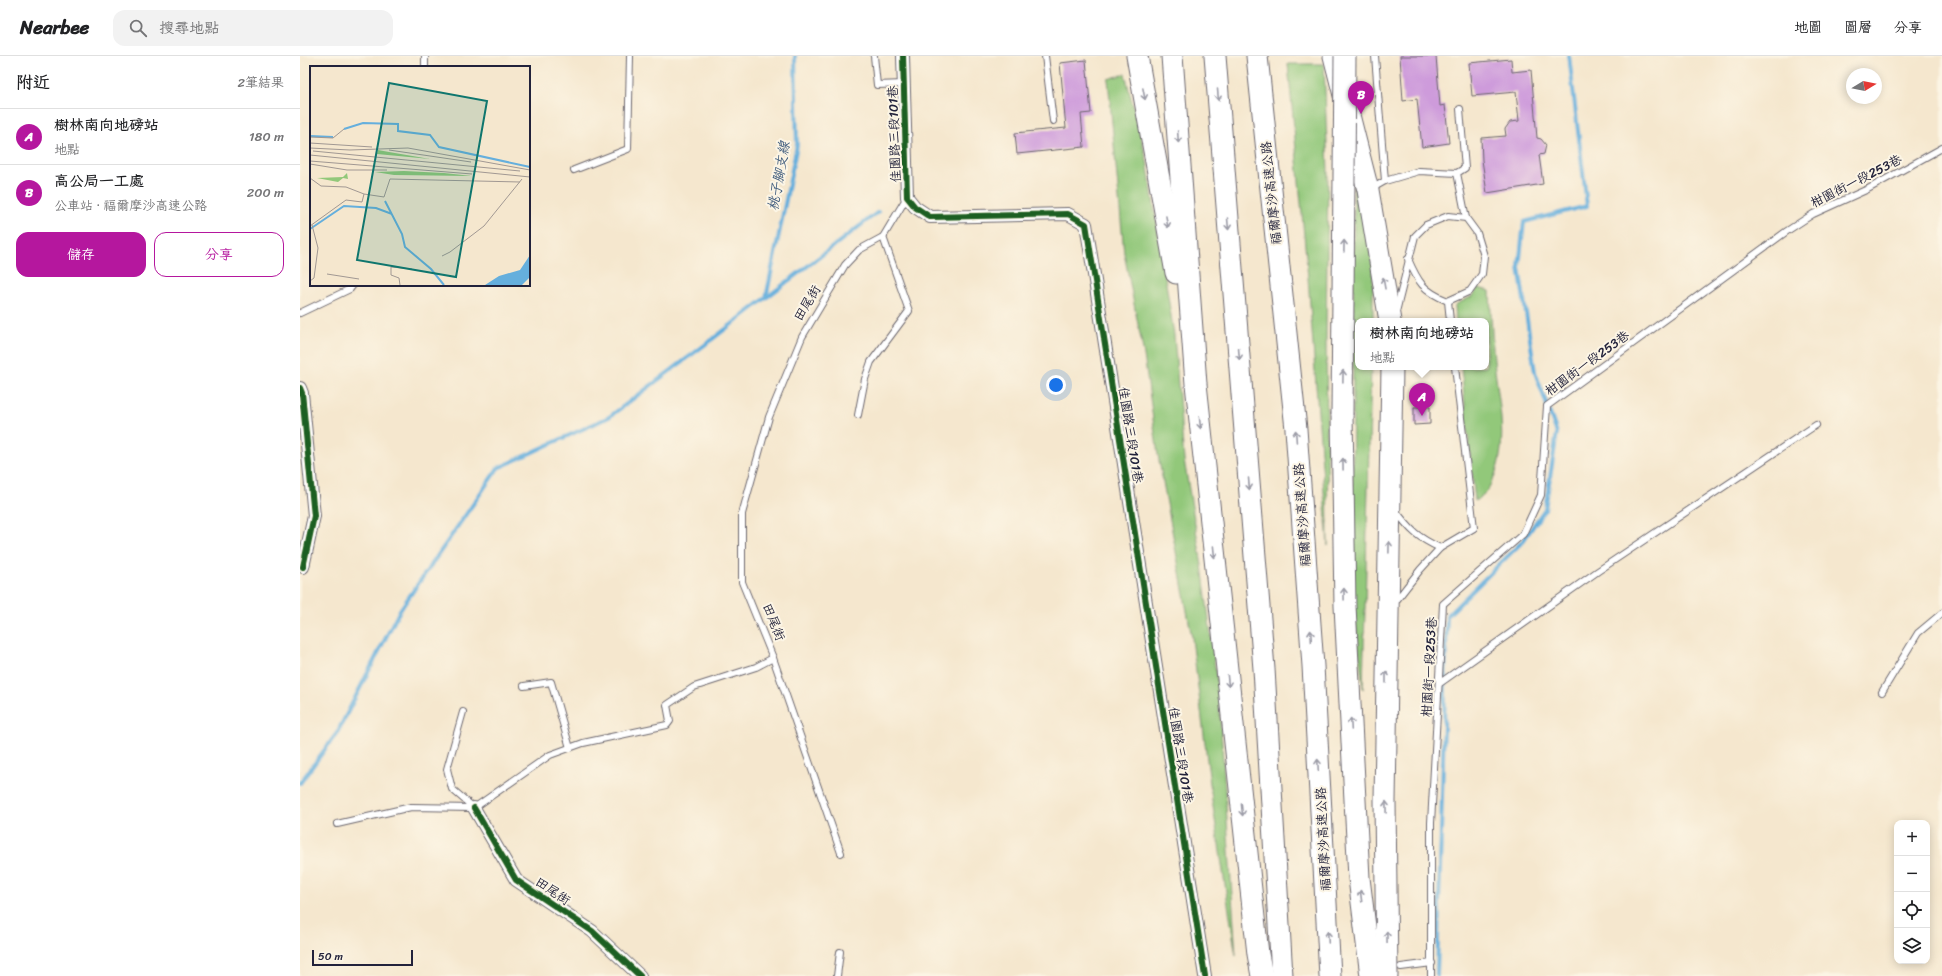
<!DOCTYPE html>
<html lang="zh-TW">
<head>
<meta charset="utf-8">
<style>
  :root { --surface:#fff; --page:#f2f2f2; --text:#202124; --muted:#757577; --line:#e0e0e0; --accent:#b5179e }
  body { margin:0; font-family:Sriracha,"LXGW WenKai TC",sans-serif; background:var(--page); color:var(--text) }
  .controls { position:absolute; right:12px; bottom:12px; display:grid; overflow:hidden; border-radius:8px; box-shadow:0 2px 10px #0003 }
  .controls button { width:36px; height:36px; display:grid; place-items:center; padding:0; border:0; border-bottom:1px solid var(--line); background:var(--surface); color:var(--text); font:20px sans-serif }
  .compass { position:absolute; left:1546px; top:12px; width:36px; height:36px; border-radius:50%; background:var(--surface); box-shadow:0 2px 10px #0003; rotate:80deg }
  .scale { position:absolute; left:12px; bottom:10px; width:101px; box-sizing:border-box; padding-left:4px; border:2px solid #22223b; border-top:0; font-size:11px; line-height:14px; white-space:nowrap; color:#22223b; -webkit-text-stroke:3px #fcf5e5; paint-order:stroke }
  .you { position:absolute; left:756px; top:329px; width:14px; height:14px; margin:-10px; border:3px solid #fff; border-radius:50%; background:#1a73e8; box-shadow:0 0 0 6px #1a73e833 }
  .badge { display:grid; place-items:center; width:26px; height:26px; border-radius:50%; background:var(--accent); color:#fff; font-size:13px; font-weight:700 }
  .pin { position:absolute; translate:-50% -33px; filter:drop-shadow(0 1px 2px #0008) }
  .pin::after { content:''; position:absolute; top:21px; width:14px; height:12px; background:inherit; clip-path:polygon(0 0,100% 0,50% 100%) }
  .popup { position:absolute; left:1055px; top:262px; width:134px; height:52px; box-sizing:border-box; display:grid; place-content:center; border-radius:8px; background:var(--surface); filter:drop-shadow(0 1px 3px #0005); font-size:13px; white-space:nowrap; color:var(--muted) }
  .popup b { font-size:15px; color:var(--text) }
  .popup::after { content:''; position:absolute; left:50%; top:100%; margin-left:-8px; border:8px solid transparent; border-top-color:var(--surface) }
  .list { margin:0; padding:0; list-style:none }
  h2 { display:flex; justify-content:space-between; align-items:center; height:52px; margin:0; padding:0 16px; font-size:17px }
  h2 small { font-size:13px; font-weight:400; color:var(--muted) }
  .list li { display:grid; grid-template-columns:26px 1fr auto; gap:12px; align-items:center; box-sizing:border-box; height:56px; padding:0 16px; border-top:1px solid var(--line) }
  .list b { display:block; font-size:15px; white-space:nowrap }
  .list p { margin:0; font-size:13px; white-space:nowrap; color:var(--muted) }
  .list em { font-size:13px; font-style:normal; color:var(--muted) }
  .actions { display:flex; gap:8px; padding:12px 16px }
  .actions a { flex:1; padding:9px 0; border:1px solid var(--accent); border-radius:12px; text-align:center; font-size:14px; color:var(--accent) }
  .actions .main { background:var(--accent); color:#fff }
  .icon { flex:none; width:22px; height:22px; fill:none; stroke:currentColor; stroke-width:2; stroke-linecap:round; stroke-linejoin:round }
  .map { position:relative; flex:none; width:1642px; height:920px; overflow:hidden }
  header { display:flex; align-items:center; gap:24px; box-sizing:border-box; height:56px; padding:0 20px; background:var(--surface); border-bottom:1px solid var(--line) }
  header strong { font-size:19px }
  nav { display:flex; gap:22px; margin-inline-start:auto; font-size:14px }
  .search { width:280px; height:36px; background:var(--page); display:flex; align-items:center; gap:10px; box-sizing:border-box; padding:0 14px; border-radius:12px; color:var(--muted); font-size:15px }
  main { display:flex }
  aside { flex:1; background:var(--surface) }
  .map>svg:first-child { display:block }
  .green { fill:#92c87a; stroke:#5a755a }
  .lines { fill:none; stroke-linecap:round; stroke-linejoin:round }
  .stream { stroke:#65afdd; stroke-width:4 }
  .building { fill:#ce9bdb }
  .lane-casing { stroke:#6c676e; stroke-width:8 }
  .street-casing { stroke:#6c676e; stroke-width:14 }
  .highway-casing { stroke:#6c676e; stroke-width:23 }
  .lane { stroke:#fff; stroke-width:6 }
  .street { stroke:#fff; stroke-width:12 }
  .highway { stroke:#fff; stroke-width:21 }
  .highway-bridge-casing { stroke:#6c676e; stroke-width:23; stroke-linecap:butt }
  .highway-bridge { stroke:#fff; stroke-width:21 }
  .cycleway-casing { stroke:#fcf5e5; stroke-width:8 }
  .cycleway { stroke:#1b5e20; stroke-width:6 }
  .oneway { stroke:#9c9ca7 }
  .labels { text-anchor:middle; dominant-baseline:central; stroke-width:4; stroke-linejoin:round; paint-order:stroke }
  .street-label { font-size:13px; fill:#22223b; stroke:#fcf5e5 }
  .water-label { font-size:14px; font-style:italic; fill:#3d5a7c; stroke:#fcf5e5 }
  .inset-river { fill:none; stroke:#65afdd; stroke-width:2 }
  .inset-road { fill:none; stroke:#a19893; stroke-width:1 }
  .view { fill:#0f766e; fill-opacity:0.15; stroke:#0f766e; stroke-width:2 }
  .inset-edge { fill:none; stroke:#22223b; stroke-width:2 }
</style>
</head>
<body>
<header>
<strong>Nearbee</strong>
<div class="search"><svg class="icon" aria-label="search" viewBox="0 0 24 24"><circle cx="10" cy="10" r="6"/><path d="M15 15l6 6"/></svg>搜尋地點</div>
<nav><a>地圖</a><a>圖層</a><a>分享</a></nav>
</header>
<main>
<aside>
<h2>附近<small>2筆結果</small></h2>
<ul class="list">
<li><span class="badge">A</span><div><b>樹林南向地磅站</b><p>地點</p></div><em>180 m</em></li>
<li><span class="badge">B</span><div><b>高公局一工處</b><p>公車站 · 福爾摩沙高速公路</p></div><em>200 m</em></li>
</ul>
<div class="actions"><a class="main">儲存</a><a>分享</a></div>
</aside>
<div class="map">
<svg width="1642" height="920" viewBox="0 0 1642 920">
  <rect width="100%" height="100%" fill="#fcf5e5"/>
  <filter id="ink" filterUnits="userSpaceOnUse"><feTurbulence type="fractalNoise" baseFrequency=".025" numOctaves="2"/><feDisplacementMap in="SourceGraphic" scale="8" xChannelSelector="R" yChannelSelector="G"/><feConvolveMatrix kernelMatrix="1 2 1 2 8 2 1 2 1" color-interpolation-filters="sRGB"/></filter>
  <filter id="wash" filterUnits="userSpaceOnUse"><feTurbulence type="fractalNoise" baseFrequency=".012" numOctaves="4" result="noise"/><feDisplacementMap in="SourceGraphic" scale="16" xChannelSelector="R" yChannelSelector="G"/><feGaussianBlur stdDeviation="0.9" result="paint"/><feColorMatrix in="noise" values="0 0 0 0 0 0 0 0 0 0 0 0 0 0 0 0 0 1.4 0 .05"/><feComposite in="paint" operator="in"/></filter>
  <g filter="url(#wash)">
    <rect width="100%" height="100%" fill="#f5e7ce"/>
    <g class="green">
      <polygon points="988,8 1024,8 1028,116 1026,279 1028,490 1008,222"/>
      <polygon points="825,18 847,105 874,279 884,404 902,509 919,643 936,900 912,744 892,582 858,399 844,299 824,197 808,23"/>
      <polygon points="1054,122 1063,159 1073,211 1073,265 1058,265 1058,311 1071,311 1063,633 1052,529"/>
      <path d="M1178 232 1190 235C1191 258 1192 282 1194 305 1198 347 1212 394 1188 433 1185 438 1179 442 1175 445L1161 311H1186V265H1156L1155 249 1171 241Z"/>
    </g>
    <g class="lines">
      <g class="stream">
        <polyline points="466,242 497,89 495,0"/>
        <polyline points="0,727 37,677 100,554 198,412 309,361 410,285 578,156"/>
        <polyline points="1137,920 1147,560 1223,485 1245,453 1257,377 1235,316 1219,211 1224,166 1287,150 1269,0"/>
      </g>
    </g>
    <g id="blocks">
      <g class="building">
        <polygon points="1100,0 1136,0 1140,50 1145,49 1149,87 1122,91 1117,43 1103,45"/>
        <polygon points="1211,3 1212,16 1231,14 1237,82 1241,83 1246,89 1244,98 1239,99 1243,128 1187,137 1182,104 1181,82 1206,80 1205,73 1210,66 1219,65 1216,36 1172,40 1169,7"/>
        <polygon points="786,4 791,57 781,58 784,91 717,98 715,77 766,72 760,7"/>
        <polygon points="1114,351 1130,351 1130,368 1114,369"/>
      </g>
    </g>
  </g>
  <g filter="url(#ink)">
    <use href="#blocks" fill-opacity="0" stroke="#6c676e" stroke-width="1"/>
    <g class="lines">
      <defs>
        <g id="lane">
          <polyline points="125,0 125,11"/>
          <polyline points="574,0 577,29 604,28"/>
          <polyline points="745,0 753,65"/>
          <polyline points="1160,53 1165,112 1157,117 1166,162"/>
          <polyline points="274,114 328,93 330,0"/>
          <polyline points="1085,125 1119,115 1157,117"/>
          <polyline points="1071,133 1085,125 1075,0"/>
          <path d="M1108 203C1118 226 1123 235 1148 245"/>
          <polyline points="1096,256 1115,180 1126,169 1148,160 1166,162 1177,177 1184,200 1182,218 1170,235 1148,245 1150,265"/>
          <polyline points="0,257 50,233 53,229"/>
          <polyline points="558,359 565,323 571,306 609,255 583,181"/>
          <path d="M1095 454C1111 475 1117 481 1140 492"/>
          <polyline points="1095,546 1120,514 1140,492 1174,472 1155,311"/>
          <polyline points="473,602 541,797"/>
          <polyline points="1140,627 1298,515 1516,369"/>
          <polyline points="224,630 251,626 270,692"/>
          <polyline points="1582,636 1618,577 1642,557"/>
          <polyline points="174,752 250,699 283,687 367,669 370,665 367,649 394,631 456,611 473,602 442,526 442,458 469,361 502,281 545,209 559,194 583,181 607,141"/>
          <polyline points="37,768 111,751 174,752 152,733 147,713 163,656"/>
          <polyline points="1101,911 1132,907"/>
          <polyline points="537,920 540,896"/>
          <polyline points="1131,920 1131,767 1143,548 1223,478 1241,439 1247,350 1487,175 1513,158 1568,133 1642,92"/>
        </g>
        <g id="street">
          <polyline points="603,0 607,141 615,151 630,161 768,158 786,168 905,920"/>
          <polyline points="0,332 2,337 14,460 3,511"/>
          <polyline points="174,752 216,824 292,875 340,920"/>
        </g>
        <g id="highway">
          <polyline points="837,0 876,217"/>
          <polyline points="872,0 896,328 958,898 962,920"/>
          <polyline points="915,0 964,613 982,920"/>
          <polyline points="957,0 996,373 1013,610 1030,920"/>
          <polyline points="1034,0 1068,134 1090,265"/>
          <polyline points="1042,359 1045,550 1059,822 1071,920"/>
          <polyline points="1087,920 1085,745 1092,311"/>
        </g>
      </defs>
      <use href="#lane" class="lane-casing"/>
      <use href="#street" class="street-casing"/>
      <use href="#highway" class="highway-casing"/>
      <use href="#lane" class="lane"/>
      <use href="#street" class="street"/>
      <use href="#highway" class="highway"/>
      <defs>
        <polyline id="highway-bridge" points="1042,359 1045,0"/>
      </defs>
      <use href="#highway-bridge" class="highway-bridge-casing"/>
      <use href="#highway-bridge" class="highway-bridge"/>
      <defs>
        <g id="cycleway">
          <polyline points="603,0 607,141 615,151 630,161 768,158 786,168 905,920"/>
          <polyline points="0,332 2,337 14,460 3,511"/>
          <polyline points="174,752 216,824 292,875 340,920"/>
        </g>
      </defs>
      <use href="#cycleway" class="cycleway-casing"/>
      <use href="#cycleway" class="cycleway"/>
    </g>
    <defs><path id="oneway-shaft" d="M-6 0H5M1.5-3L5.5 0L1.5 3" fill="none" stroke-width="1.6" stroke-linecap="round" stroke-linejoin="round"/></defs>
    <g class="oneway">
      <use href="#oneway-shaft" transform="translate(844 38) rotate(79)"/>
      <use href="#oneway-shaft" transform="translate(918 39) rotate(85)"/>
      <use href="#oneway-shaft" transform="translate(878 81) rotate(86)"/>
      <use href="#oneway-shaft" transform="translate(867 166) rotate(80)"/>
      <use href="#oneway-shaft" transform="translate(928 168) rotate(85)"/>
      <use href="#oneway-shaft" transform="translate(1044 190) rotate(-89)"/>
      <use href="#oneway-shaft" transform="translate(1084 227) rotate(-100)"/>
      <use href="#oneway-shaft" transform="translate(939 298) rotate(85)"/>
      <use href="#oneway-shaft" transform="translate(1043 320) rotate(-89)"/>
      <use href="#oneway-shaft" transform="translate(900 367) rotate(84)"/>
      <use href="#oneway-shaft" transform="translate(996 380) rotate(-94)"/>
      <use href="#oneway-shaft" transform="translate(1043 408) rotate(-91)"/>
      <use href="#oneway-shaft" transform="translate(949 428) rotate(85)"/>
      <use href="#oneway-shaft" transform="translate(1089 491) rotate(-89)"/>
      <use href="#oneway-shaft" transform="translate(914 496) rotate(84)"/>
      <use href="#oneway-shaft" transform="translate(1044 538) rotate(-91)"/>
      <use href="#oneway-shaft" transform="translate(1011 580) rotate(-94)"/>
      <use href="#oneway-shaft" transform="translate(1086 621) rotate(-90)"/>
      <use href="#oneway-shaft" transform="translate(928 625) rotate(84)"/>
      <use href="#oneway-shaft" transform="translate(1051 668) rotate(-93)"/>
      <use href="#oneway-shaft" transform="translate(1018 709) rotate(-93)"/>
      <use href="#oneway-shaft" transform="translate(1086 751) rotate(-91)"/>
      <use href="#oneway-shaft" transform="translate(942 754) rotate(84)"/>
      <use href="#oneway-shaft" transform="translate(1061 840) rotate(-97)"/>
      <use href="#oneway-shaft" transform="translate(1028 881) rotate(-93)"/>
      <use href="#oneway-shaft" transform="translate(1087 881) rotate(-91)"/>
    </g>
  </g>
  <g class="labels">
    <g class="street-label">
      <text transform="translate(594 78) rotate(-92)">佳園路三段101巷</text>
      <text transform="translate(1556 125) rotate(-27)">柑園街一段253巷</text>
      <text transform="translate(971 137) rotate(-96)">福爾摩沙高速公路</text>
      <text transform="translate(507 247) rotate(-59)">田尾街</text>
      <text transform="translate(1287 307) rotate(-36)">柑園街一段253巷</text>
      <text transform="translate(831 379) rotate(81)">佳園路三段101巷</text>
      <text transform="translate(1002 459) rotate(-94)">福爾摩沙高速公路</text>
      <text transform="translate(474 566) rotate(68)">田尾街</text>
      <text transform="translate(1129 611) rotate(-87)">柑園街一段253巷</text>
      <text transform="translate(881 699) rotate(81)">佳園路三段101巷</text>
      <text transform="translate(1023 783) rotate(-93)">福爾摩沙高速公路</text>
      <text transform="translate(253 835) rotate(34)">田尾街</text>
    </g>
    <g class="water-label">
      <text transform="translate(479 120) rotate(-80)">桃子腳支線</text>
    </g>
  </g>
  <g transform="translate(10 10)">
    <rect width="220" height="220" fill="#f5e7ce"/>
    <path d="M68 84 79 86 120 93 67 88ZM94 105 134 107 162 110 84 109 65 106ZM37 107 38 113 33 112 28 116 7 112 33 111Z" fill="#92c87a"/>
    <path d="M220 189V211L212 219H175L189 210 210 204Z" fill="#65afdd"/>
    <path class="inset-river" d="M34 63 53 57 88 58V65L120 69 129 81 220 101M0 70 23 71M75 135 92 168 95 181 121 203 134 219M0 163 34 140 66 142 82 148"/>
    <path class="inset-road" d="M0 71 23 72 34 63M0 77 62 81M0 82 40 84 98 82 220 104M79 84 161 96M3 85 210 105M0 89 220 111M0 95 162 108M0 98 37 104H77M0 112 11 120 36 121 54 128 74 131 80 113 210 116M0 160 36 134 52 136 54 128M132 190 140 186 174 160 212 113M17 208 49 213M0 215 4 212 8 182 2 159M90 219 89 212 81 209V201L102 203"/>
    <path class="view" d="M79 17 177 35 146 211 47 194Z"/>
    <rect width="220" height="220" class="inset-edge"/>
  </g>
</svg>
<div class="controls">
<button>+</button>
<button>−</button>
<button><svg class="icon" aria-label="locate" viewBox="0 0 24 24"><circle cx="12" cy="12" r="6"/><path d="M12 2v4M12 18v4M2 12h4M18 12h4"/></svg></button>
<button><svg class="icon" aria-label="layers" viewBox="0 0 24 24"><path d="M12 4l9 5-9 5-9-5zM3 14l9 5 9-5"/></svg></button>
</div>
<svg class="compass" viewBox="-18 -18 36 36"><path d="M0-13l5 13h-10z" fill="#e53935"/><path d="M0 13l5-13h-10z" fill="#757577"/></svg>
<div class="scale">50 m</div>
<div class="you"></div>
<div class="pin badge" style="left:1122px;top:360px">A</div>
<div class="popup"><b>樹林南向地磅站</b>地點</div>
<div class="pin badge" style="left:1061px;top:58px">B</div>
</div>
</main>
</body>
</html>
